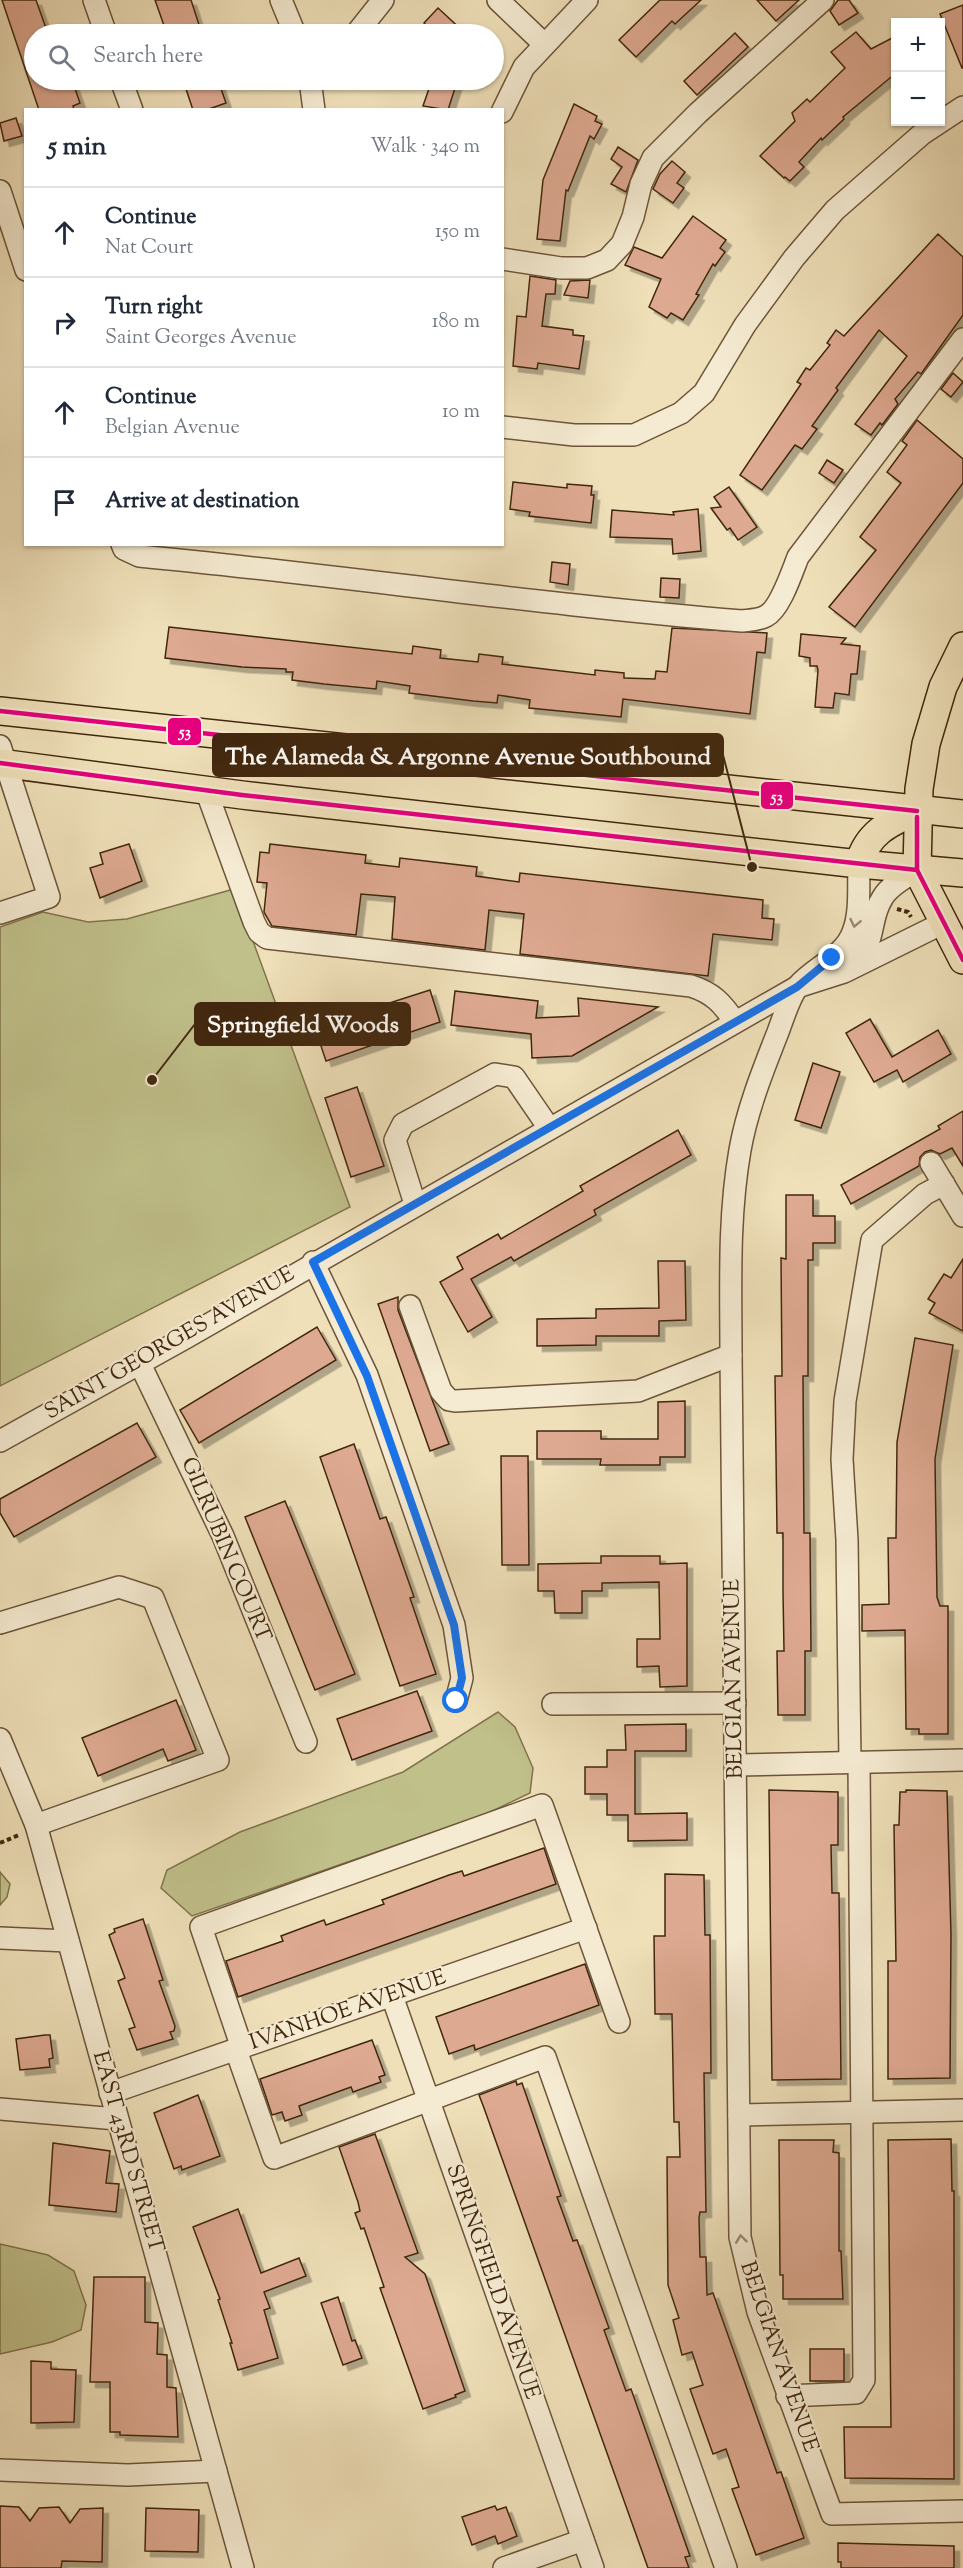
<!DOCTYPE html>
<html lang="en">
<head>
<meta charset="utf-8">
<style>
  :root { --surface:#fff; --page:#f2f2f3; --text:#1f2937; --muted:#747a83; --line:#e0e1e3 }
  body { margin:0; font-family:"Sorts Mill Goudy",serif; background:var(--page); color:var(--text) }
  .controls { position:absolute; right:18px; top:18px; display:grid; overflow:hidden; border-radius:0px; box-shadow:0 2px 4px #0004 }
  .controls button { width:54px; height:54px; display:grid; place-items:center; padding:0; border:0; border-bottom:2px solid var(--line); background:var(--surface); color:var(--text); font:30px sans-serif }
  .stop { position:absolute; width:18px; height:18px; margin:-14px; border:4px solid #1a73e8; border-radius:50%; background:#fff }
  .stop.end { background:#1a73e8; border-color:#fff; box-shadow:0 2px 6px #0008 }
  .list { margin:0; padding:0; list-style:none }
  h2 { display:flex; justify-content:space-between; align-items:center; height:78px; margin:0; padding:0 24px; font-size:26px }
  h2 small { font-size:20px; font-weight:400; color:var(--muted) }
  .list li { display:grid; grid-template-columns:39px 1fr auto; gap:18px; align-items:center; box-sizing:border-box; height:90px; padding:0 24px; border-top:2px solid var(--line) }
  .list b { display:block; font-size:22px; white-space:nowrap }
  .list p { margin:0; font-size:20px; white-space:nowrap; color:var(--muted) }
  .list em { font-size:20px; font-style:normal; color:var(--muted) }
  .icon { flex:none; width:33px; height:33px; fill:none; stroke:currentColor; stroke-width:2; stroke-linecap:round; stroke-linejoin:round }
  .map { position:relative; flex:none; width:963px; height:2568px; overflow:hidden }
  .search { position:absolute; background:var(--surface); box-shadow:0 2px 4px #0004; left:24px; top:24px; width:480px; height:66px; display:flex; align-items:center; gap:15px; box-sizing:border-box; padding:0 21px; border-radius:33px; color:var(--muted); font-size:22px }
  .panel { position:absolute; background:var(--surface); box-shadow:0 2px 4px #0004; left:24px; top:108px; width:480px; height:438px; border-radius:0px }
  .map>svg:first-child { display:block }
  .green { fill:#c0c08a; stroke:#80744c; stroke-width:1.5 }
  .building { fill:#dea991; stroke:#41270e; stroke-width:1.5; filter:url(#shadow) }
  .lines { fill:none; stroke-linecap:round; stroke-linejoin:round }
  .minor-casing { stroke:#6c5539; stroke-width:24 }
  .major-casing { stroke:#41270e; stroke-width:30 }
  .path { stroke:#41270e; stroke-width:4; stroke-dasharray:4.5 3; stroke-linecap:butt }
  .minor { stroke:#f5ebd2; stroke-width:21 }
  .major { stroke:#efe0b9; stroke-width:27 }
  .bus-1-casing { stroke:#f5ebd2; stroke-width:9 }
  .bus-1 { stroke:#e5007d; stroke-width:4.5 }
  .oneway { stroke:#9b8970 }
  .route { stroke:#1a73e8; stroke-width:8 }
  .labels { text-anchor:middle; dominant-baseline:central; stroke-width:4.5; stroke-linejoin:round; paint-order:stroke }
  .street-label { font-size:22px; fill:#41270e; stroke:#f5ebd2 }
  .leader { fill:none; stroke:#41270e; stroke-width:2 }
  .callout-dot { fill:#41270e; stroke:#f5ebd2; stroke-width:2 }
  .callout { fill:#41270e; stroke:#41270e; stroke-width:2 }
  .callout-label { font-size:24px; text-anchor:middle; font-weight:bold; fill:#fff }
  .line-badge { stroke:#f5ebd2; stroke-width:2 }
  .badge-label { font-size:16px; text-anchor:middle; font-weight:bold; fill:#fff }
</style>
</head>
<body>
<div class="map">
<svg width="963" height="2568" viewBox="0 0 963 2568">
  <defs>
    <filter id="shadow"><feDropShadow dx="5.5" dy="5.5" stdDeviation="0" flood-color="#0004"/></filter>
  </defs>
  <rect width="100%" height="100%" fill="#efe0b9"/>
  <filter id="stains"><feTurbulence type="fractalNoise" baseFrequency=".00333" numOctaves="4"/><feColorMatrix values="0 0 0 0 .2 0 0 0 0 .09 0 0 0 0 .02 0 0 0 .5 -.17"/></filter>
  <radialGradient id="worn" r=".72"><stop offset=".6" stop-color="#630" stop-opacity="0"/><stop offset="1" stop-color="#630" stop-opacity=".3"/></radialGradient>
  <g class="green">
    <polygon points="234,889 350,1207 0,1386 0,927 43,912 88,922 127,919"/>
    <polygon points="498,1712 515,1727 533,1768 530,1793 486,1814 192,1916 161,1888 167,1870 240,1832 403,1772"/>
    <polygon points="0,1872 10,1884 7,1897 0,1905"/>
    <polygon points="0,2244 48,2255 74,2271 86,2305 81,2330 52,2342 0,2354"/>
  </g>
  <g class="building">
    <polygon points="2,0 36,0 48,34 34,34 34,80 72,80 80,103 73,106 74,110 39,110"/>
    <polygon points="155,0 191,0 202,34 167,34"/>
    <polygon points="660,0 701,0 675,24 672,21 636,57 619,40"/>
    <polygon points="757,0 799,0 776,21"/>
    <polygon points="838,0 849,0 858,13 839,25 830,11"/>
    <polygon points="963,5 963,68 962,68 940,14"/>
    <polygon points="438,8 466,34 436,34 424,23"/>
    <polygon points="856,32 871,49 896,36 896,73 843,117 844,119 822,140 821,138 799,162 804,167 790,181 785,177 784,178 760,156 795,121 792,113 807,99 810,102 845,68 831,52"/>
    <polygon points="735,33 748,47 697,95 684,81"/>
    <polygon points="183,80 218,80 226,103 206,110 193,110"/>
    <polygon points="432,80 456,85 448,110 423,106"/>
    <polygon points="574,104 597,116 595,121 602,124 594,139 590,136 568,191 566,190 560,241 537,239 543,180"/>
    <polygon points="16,118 22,136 4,141 0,123"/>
    <polygon points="618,147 638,160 626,192 611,184 622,167 611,159"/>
    <polygon points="672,161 685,172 677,183 684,188 673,203 653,189 660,174"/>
    <polygon points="693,216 726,240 720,248 725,252 715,266 713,264 696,294 699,295 683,320 671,313 667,318 649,307 661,279 625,265 634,247 662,258"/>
    <polygon points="938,234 963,257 963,315 921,374 918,372 895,399 898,404 882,425 880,423 871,435 855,424 907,356 879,330 836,388 838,390 812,426 817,429 802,449 795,445 762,490 740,475 801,384 797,382 806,368 810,370 830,345 827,343 836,330 844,336"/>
    <polygon points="530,276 556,280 555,294 546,294 542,326 573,330 573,335 584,336 579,369 538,363 537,369 513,366 517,316 526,317"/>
    <polygon points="590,280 588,298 564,295 570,281"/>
    <polygon points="953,373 963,382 951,397 941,389"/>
    <polygon points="917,420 963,459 963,483 855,627 829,607 876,550 860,537 901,483 887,472 907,445 902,441"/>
    <polygon points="827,460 843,470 834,483 819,473"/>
    <polygon points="513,482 567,488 567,484 592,486 591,495 594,495 591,523 529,516 530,512 510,509"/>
    <polygon points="729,487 757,527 738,540 730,528 727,530 711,508 721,507 714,497"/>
    <polygon points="698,509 701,551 673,554 672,539 610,537 612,510 674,515 673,512"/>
    <polygon points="552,562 570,564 568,585 550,582"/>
    <polygon points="661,578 680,579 679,598 660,597"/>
    <polygon points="169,627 412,654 413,646 441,650 440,658 478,662 479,654 503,657 502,664 595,675 595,670 624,673 624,678 655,679 656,671 667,672 672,628 767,633 765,653 757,652 750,714 623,699 621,717 529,708 530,700 498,695 497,703 473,701 409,693 410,686 377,681 376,689 324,684 292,680 293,672 286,672 286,669 242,667 165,658"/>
    <polygon points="801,634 846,638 841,644 860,646 857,674 851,674 849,695 835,693 833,708 815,707 818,670 817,666 810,666 810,658 799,656"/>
    <polygon points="129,844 142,881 100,898 90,868 103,864 100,853"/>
    <polygon points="270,844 366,855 365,863 399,867 400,858 477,867 476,876 519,882 520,873 763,900 762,918 774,919 772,940 713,934 708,976 520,954 524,914 489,910 485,950 392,939 395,897 361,894 356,935 272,926 264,912 267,883 257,882 260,852 269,853"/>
    <polygon points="430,990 440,1022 326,1061 313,1022 350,1009 352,1015"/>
    <polygon points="455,991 538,1001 536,1018 579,1016 578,998 658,1007 572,1056 532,1058 531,1034 451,1025"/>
    <polygon points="870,1019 892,1057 938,1030 951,1054 903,1082 897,1070 874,1082 846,1033"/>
    <polygon points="813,1063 840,1072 821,1128 795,1120"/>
    <polygon points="357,1087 384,1166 351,1177 325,1098"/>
    <polygon points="963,1111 963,1166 952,1148 940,1154 931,1150 925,1152 920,1157 919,1166 851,1204 841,1185 940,1129 938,1126"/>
    <polygon points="678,1130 691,1155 594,1210 596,1215 514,1261 511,1257 471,1279 492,1317 468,1332 440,1282 463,1269 457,1257 498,1234 501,1239 583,1191 580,1186"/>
    <polygon points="786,1195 813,1195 813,1216 835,1216 835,1243 813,1243 813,1260 808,1260 808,1376 803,1376 804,1533 810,1533 811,1651 805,1651 805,1715 778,1715 777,1651 784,1651 783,1591 783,1533 777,1533 775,1376 782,1376 781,1258 786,1259"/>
    <polygon points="963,1259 963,1331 929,1313 935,1303 928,1299 944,1274 951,1278"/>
    <polygon points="658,1261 685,1261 686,1320 659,1321 659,1336 596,1336 596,1345 537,1346 537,1319 596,1318 596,1309 659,1308"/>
    <polygon points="398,1297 398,1310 449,1444 430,1451 378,1304"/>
    <polygon points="317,1327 336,1360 199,1443 180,1410"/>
    <polygon points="915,1338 953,1345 935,1459 937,1597 940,1606 948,1606 948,1734 919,1734 919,1729 906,1729 905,1630 862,1631 862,1605 889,1604 888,1538 896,1538 897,1442"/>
    <polygon points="685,1401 685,1457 660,1457 660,1465 600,1465 601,1459 537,1459 537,1431 601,1431 601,1439 658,1439 658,1402"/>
    <polygon points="137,1423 156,1457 14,1537 0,1513 0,1499"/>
    <polygon points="354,1444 380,1519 386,1517 414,1597 410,1598 436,1674 400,1686 320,1457"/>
    <polygon points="501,1456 528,1456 529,1565 502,1565"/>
    <polygon points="285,1501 355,1674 315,1690 245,1517"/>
    <polygon points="601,1556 660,1556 660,1564 687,1563 687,1686 660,1687 659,1666 637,1667 637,1639 660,1639 659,1582 602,1583 602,1591 582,1591 582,1613 555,1613 554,1591 538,1591 538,1564 601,1563"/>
    <polygon points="417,1691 432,1731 352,1760 337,1719"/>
    <polygon points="176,1700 196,1750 168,1761 163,1749 98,1776 82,1738"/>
    <polygon points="686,1724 686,1751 635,1751 635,1814 687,1813 687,1840 628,1841 628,1815 607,1815 607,1794 585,1794 585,1767 607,1767 607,1750 626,1750 625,1725"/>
    <polygon points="769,1790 838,1792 838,1845 831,1845 832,1893 839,1893 841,2079 772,2080"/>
    <polygon points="906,1790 947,1791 951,1934 950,2078 888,2079 888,1961 896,1961 894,1825 899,1825 900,1792 906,1792"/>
    <polygon points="544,1848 556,1884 238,1997 226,1961 283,1941 281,1936 305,1927 324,1920 326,1925 384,1904 382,1900 449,1875 462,1871 464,1876"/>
    <polygon points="665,1874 704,1875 705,1935 710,1935 711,2073 704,2073 706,2212 700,2212 699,2218 700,2257 706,2257 707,2295 713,2293 777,2473 781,2472 804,2538 756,2555 732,2489 739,2487 726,2449 713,2454 690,2389 703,2385 692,2352 682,2355 673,2320 679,2318 668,2285 667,2157 680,2157 679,2122 674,2122 672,2014 655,2014 654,1936 665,1936"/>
    <polygon points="143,1919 163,1980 159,1981 175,2026 174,2031 170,2032 173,2039 137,2050 129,2029 135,2027 118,1981 125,1978 109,1935 115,1932 114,1929"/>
    <polygon points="585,1964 599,2005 475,2050 474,2045 449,2054 436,2017"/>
    <polygon points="45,2035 50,2035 53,2058 49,2059 50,2067 20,2070 16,2039"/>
    <polygon points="372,2040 385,2075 379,2077 381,2082 353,2092 351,2087 299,2106 302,2115 285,2121 282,2112 272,2115 260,2079"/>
    <polygon points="516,2081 517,2085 522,2083 561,2196 557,2197 564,2216 573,2241 577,2240 609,2328 604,2330 626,2391 631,2389 655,2457 690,2556 685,2557 689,2568 648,2568 484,2108 479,2095"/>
    <polygon points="198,2095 220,2156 182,2170 181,2166 174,2169 154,2113"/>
    <polygon points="375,2134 418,2253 405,2257 425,2274 465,2391 455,2395 456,2397 423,2409 380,2288 384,2287 364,2228 361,2229 355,2213 360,2211 358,2202 339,2147"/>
    <polygon points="951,2139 952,2191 954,2191 954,2479 845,2478 844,2427 891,2427 888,2140"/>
    <polygon points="779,2140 834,2140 833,2152 839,2153 839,2251 841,2251 843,2299 783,2299 783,2275 780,2275"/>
    <polygon points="53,2143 110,2151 106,2183 119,2184 116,2212 49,2205"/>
    <polygon points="238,2209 261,2273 299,2258 306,2276 264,2292 270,2308 264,2310 278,2358 238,2370 230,2343 232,2343 218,2300 220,2299 193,2227"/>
    <polygon points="94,2277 145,2277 145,2322 158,2323 157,2354 167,2355 167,2387 176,2388 178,2437 120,2435 120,2432 110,2432 110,2382 90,2382"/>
    <polygon points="338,2297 352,2341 355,2340 362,2358 343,2365 321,2303"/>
    <rect x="810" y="2349" width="34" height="32"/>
    <polygon points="31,2361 51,2362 51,2369 76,2370 74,2422 31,2423"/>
    <polygon points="0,2506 19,2507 30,2521 39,2508 59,2507 70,2523 80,2509 103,2508 102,2562 62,2561 61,2568 0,2568"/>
    <polygon points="495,2506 497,2510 506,2507 517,2536 498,2544 495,2536 472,2545 462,2517"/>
    <polygon points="146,2508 199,2510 198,2552 145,2551"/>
    <polygon points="838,2543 954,2546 954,2568 841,2568 841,2562 838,2562"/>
  </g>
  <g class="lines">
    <defs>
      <g id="minor">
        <polyline points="94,0 106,34"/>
        <polyline points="281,0 295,34"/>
        <polyline points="498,0 543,43"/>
        <polyline points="356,34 383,0"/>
        <polyline points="121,80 132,110"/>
        <polyline points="310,80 314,110"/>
        <polyline points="502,112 524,67 587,0"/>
        <polyline points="0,191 26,270"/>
        <polyline points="502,259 561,268 587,268 607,260 622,244 633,217 641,184 653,158 698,113 823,0"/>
        <polyline points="502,427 574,435 634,435 681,413 704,393 745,325 794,258 835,210 922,134 963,107"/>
        <path d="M122 544 124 549 139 556C340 575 540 605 742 621 750 620 759 620 766 616 780 609 792 572 798 557L963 339"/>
        <polyline points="0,746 49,897 0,913"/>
        <path d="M206 790 254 922 259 932 267 938 691 986C713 993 722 1003 735 1022"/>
        <path d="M859 864C858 886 861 912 853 932 844 957 814 967 798 986 789 998 783 1019 778 1032 763 1070 747 1110 740 1150 728 1218 731 1287 731 1355L740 2237 758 2312 832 2514 963 2511"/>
        <path d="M851 966C879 942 867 921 883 897 890 885 905 878 917 870"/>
        <polyline points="931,1163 963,1216"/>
        <polyline points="415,1204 395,1140 403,1124 495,1074 514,1077 549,1128"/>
        <polyline points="313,1262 367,1375 454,1625 462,1678 456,1701"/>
        <polyline points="410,1306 441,1391 449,1400 455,1401 638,1391 731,1355"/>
        <polyline points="139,1362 223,1536 306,1742"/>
        <polyline points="0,1441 187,1337 797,987 844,972 943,923"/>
        <polyline points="0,1623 119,1587 153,1598 218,1760 36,1825"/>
        <polyline points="553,1704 735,1703"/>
        <polyline points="0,1739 36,1825 243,2568"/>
        <polyline points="850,1762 847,1540 842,1459 845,1401 872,1240 925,1194 944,1184"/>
        <polyline points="737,1765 963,1760"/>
        <polyline points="0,1938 68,1941"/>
        <polyline points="392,1996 593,2568"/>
        <polyline points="242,2048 201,1927 542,1805 619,2022"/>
        <polyline points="236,2050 274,2158 545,2057 726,2568"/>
        <polyline points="110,2093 586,1928"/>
        <polyline points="0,2109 117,2119"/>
        <polyline points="739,2115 963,2110"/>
        <polyline points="787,2396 856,2393 864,2380 859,1762"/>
        <polyline points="0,2470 128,2475 216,2471"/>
        <polyline points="504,2568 583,2540"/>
      </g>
      <g id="major">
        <polyline points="963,646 943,687 926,744 919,789 917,870 963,960"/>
        <polyline points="0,711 963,814"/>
        <polyline points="0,763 242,795 859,864 963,873"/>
        <path d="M859 864C867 833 889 823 916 811"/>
      </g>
    </defs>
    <use href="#minor" class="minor-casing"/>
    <use href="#major" class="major-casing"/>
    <g class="path">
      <polyline points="897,909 908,912 911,917"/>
      <polyline points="0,1843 19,1835"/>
    </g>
    <use href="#minor" class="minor"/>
    <use href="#major" class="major"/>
    <defs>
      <g id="bus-1">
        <polyline points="0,711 917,811"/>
        <polyline points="0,763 242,795 917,870"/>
        <polyline points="917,817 917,870 963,960"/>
      </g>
    </defs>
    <use href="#bus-1" class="bus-1-casing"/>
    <use href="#bus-1" class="bus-1"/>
  </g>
  <defs><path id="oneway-chevron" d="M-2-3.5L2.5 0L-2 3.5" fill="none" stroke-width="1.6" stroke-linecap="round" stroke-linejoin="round" transform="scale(1.5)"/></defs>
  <g class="oneway">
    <use href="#oneway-chevron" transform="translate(855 923) rotate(102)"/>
    <use href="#oneway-chevron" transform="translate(741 2239) rotate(-97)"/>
  </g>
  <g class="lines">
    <polyline class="route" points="456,1701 462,1678 454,1625 367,1376 313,1262 797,987 832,958"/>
  </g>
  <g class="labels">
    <g class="street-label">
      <text transform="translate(170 1344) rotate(-30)">SAINT GEORGES AVENUE</text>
      <text transform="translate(225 1550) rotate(67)">GILRUBIN COURT</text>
      <text transform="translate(735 1679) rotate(-91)">BELGIAN AVENUE</text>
      <text transform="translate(348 2011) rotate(-19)">IVANHOE AVENUE</text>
      <text transform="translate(127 2152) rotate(74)">EAST 43RD STREET</text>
      <text transform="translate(492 2282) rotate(71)">SPRINGFIELD AVENUE</text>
      <text transform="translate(778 2357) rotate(71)">BELGIAN AVENUE</text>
    </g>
  </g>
  <path class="leader" d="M752 867L723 755M152 1080L195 1024"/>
  <g class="callout-dot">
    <circle cx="752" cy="867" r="6"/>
    <circle cx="152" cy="1080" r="6"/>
  </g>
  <g class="callout">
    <rect x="213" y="734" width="510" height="42" rx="6"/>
    <rect x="195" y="1003" width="215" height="42" rx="6"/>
  </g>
  <g class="callout-label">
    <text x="468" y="764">The Alameda &amp; Argonne Avenue Southbound</text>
    <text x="303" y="1032">Springfield Woods</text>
  </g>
  <g class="line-badge">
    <rect x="167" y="717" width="35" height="29" rx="6" fill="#e5007d"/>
    <rect x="760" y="781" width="34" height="29" rx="6" fill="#e5007d"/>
  </g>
  <g class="badge-label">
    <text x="185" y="737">53</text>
    <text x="777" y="802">53</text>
  </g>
  <rect width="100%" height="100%" filter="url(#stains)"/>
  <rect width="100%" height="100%" fill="url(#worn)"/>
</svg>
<div class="controls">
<button>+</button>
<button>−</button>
</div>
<div class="stop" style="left:456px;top:1701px"></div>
<div class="stop end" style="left:832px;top:958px"></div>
<div class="search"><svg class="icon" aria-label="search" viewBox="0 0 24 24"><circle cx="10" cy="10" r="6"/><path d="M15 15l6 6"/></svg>Search here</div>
<section class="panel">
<h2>5 min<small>Walk · 340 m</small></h2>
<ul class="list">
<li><svg class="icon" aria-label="ahead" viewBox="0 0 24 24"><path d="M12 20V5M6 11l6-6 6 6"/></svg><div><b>Continue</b><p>Nat Court</p></div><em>150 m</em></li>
<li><svg class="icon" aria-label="right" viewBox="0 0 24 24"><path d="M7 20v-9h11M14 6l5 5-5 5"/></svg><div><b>Turn right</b><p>Saint Georges Avenue</p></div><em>180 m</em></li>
<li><svg class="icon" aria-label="ahead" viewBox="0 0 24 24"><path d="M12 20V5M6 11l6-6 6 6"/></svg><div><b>Continue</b><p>Belgian Avenue</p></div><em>10 m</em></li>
<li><svg class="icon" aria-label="arrive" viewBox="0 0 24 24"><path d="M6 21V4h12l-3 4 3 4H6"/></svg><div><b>Arrive at destination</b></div></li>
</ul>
</section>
</div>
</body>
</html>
